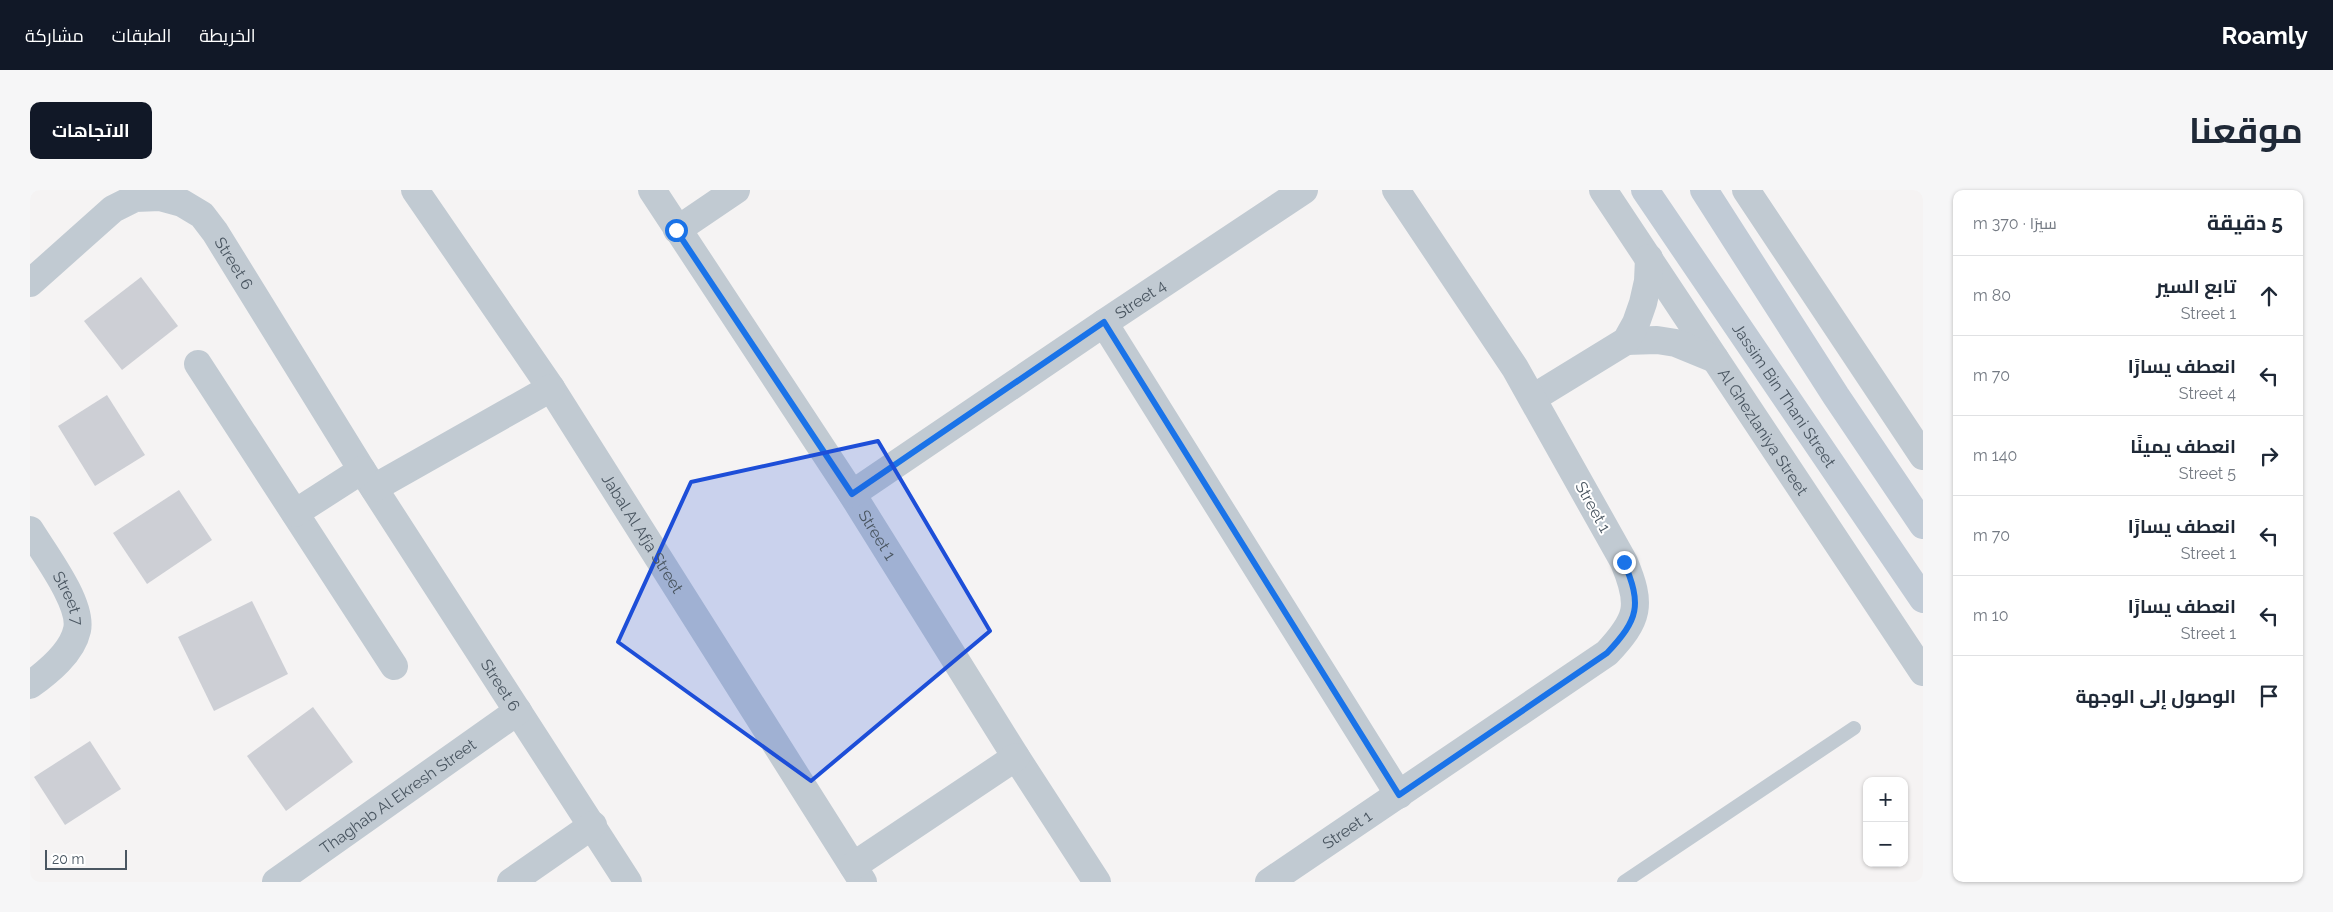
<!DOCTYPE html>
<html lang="ar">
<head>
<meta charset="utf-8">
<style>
  :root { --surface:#fff; --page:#f6f6f7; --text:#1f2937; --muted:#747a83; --line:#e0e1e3; --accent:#111827 }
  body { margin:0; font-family:Raleway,Cairo,sans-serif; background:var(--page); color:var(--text); direction:rtl }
  .controls { position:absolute; right:15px; bottom:15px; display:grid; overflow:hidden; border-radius:10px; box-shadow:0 1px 4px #0004 }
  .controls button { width:45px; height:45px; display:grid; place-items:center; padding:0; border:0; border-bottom:1px solid var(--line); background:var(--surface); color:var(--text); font:25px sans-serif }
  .scale { position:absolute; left:15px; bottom:12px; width:82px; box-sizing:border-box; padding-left:5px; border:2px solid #4a5661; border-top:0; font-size:14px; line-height:18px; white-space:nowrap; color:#4a5661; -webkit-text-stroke:4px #fff; paint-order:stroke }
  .stop { position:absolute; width:15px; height:15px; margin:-11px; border:4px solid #1a73e8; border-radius:50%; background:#fff }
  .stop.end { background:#1a73e8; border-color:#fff; box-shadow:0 1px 5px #0008 }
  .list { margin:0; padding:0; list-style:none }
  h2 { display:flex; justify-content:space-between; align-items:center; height:65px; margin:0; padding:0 20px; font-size:21px }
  h2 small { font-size:16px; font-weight:400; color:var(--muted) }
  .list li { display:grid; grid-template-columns:32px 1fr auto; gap:15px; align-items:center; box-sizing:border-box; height:80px; padding:0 20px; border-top:1px solid var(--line) }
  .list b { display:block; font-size:19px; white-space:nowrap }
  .list p { margin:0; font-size:16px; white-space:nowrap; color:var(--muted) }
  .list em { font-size:16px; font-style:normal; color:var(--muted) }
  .icon { flex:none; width:28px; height:28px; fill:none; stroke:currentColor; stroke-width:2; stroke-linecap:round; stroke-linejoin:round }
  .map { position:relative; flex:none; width:1893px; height:692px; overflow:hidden; direction:ltr; border-radius:10px }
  header { display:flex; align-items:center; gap:30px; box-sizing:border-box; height:70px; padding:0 25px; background:var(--accent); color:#fff }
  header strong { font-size:24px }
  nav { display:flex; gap:28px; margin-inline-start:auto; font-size:18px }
  .intro { display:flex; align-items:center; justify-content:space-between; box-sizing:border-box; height:120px; padding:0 30px }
  h1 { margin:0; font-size:35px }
  .button { padding:12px 22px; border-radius:10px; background:var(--accent); color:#fff; font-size:18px; font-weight:700 }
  main { display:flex; gap:30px; padding:0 30px }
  aside { flex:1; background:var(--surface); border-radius:10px; box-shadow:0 1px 4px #0004 }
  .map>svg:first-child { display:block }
  .building { fill:#cdcfd5 }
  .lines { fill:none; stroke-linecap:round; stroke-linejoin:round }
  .service { stroke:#c1cad2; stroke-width:14 }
  .minor { stroke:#c1cad2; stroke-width:28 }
  .secondary { stroke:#c1cbd6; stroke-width:28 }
  .route { stroke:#1a73e8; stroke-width:6 }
  .marked { fill:#1d4ed8; fill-opacity:0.2; stroke:#1d4ed8; stroke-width:4; stroke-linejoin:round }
  .labels { text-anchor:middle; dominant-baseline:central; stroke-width:4; stroke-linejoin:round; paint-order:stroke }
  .street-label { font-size:16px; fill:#4a5661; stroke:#fff }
</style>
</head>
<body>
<header>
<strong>Roamly</strong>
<nav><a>الخريطة</a><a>الطبقات</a><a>مشاركة</a></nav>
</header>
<div class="intro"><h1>موقعنا</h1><a class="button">الاتجاهات</a></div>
<main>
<aside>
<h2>5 دقيقة<small>سيرًا · 370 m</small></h2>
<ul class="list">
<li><svg class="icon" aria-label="ahead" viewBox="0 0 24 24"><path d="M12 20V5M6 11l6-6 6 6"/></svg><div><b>تابع السير</b><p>Street 1</p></div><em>80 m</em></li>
<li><svg class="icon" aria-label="left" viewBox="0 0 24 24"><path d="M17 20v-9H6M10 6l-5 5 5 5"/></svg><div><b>انعطف يسارًا</b><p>Street 4</p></div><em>70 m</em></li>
<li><svg class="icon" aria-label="right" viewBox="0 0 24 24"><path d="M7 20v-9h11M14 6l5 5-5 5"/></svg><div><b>انعطف يمينًا</b><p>Street 5</p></div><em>140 m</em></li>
<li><svg class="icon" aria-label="left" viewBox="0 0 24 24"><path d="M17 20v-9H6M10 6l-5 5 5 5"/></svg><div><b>انعطف يسارًا</b><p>Street 1</p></div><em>70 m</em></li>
<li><svg class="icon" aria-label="left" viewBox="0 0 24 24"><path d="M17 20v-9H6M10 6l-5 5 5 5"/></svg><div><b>انعطف يسارًا</b><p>Street 1</p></div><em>10 m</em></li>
<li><svg class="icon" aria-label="arrive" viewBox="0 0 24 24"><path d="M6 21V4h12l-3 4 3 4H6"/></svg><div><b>الوصول إلى الوجهة</b></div></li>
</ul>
</aside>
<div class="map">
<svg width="1893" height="692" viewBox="0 0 1893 692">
  <rect width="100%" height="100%" fill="#f5f3f3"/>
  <g class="building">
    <polygon points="111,87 148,136 92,180 54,131"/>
    <polygon points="77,205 115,265 65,296 28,236"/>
    <polygon points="149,300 182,350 117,394 83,343"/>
    <polygon points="222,411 258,484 184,521 148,447"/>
    <polygon points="283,517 323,572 256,621 217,566"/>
    <polygon points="60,551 91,599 35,635 4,587"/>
  </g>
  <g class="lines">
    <polyline class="service" points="1594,692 1824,538"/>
    <g class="minor">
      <path id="s1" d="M385 0 521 198 833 692"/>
      <path id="s2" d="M622 0 822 304 986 567 1067 692"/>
      <path id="s3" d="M1573 0 1893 482"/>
      <polyline points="1716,0 1893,266"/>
      <polyline points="647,40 706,0"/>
      <path id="s4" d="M0 93 83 19 105 8 130 7 152 13 172 25 185 42 332 280 598 692"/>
      <polyline points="1074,133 1369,605"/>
      <polyline points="1596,151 1627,150 1646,153 1685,169"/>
      <polyline points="168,174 364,476"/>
      <polyline points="1503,208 1596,151 1606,133 1613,113 1618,91 1619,68"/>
      <polyline points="344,298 521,198"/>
      <path id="s5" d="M822 304 1074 133 1274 0"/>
      <polyline points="265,323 332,280"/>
      <path id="s6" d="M0 340C14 363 53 414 47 440 42 463 18 482 0 495"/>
      <polyline points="823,676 986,567"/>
      <path id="s7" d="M246 692 488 521"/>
      <polyline points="481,692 563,635"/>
      <path id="s8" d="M1239 692 1577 463C1609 429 1612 415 1594 372L1485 178 1366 0"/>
    </g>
    <g class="secondary">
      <path id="s9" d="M1615 0 1893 409"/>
      <polyline points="1674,0 1806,206 1893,335"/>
    </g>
  </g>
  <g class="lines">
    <path class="route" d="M646 40 822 304 1074 132 1369 605 1577 463C1609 429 1612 415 1594 372"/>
  </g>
  <path class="marked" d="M848 251 960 441 781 591 588 452 661 292Z"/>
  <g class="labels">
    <g class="street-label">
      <text stroke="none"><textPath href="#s4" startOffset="265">Street 6</textPath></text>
      <text stroke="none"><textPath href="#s5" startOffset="348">Street 4</textPath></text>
      <text stroke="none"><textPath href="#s9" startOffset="248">Jassim Bin Thani Street</textPath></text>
      <text stroke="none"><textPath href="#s3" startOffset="290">Al Ghezlaniya Street</textPath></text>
      <text transform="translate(1563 317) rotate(61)">Street 1</text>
      <text stroke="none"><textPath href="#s1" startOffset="412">Jabal Al Afja Street</textPath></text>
      <text stroke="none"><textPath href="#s2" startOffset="412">Street 1</textPath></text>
      <text stroke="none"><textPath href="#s6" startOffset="79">Street 7</textPath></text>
      <text stroke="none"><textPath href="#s4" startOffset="764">Street 6</textPath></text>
      <text stroke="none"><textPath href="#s7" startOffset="149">Thaghab Al Ekresh Street</textPath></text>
      <text stroke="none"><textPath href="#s8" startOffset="94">Street 1</textPath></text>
    </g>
  </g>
</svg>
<div class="controls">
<button>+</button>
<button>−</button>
</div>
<div class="scale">20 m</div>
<div class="stop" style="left:646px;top:40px"></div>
<div class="stop end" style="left:1594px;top:372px"></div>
</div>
</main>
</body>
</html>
